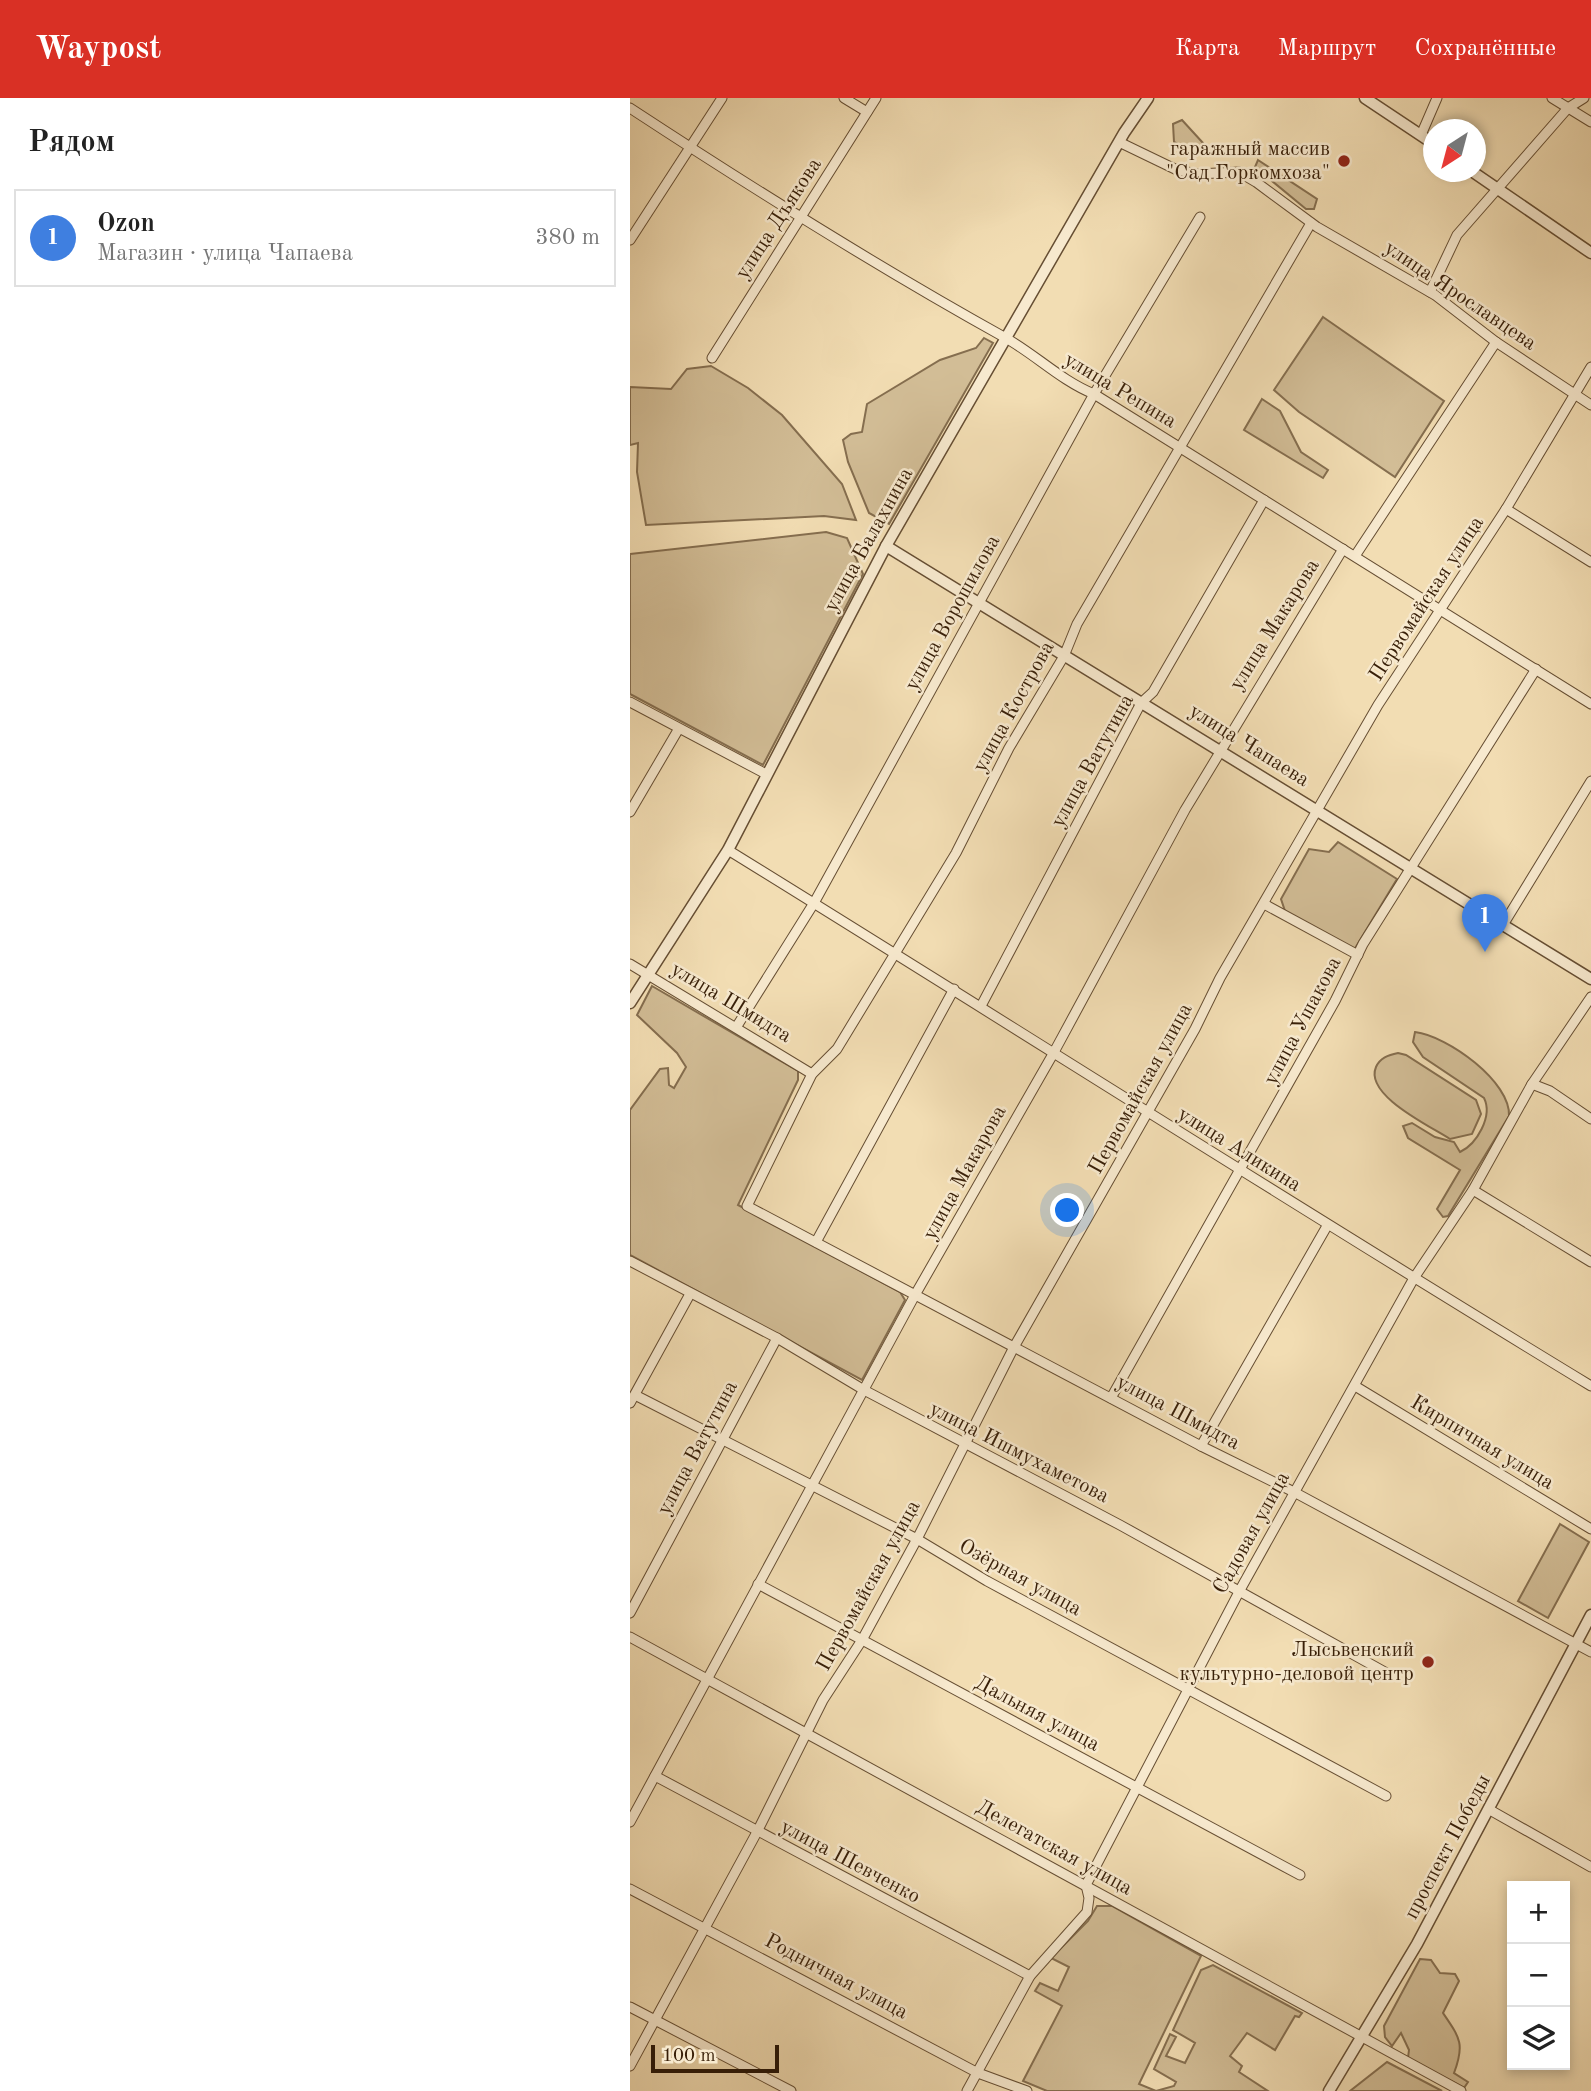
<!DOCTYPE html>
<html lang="ru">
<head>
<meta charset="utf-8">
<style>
  :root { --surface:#fff; --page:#f2f2f2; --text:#222; --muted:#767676; --line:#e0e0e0; --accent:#d93025 }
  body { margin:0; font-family:"Old Standard TT",serif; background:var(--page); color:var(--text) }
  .controls { position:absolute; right:21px; bottom:21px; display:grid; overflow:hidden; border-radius:0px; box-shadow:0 4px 10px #0003 }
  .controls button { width:63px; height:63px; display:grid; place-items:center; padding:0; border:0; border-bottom:2px solid var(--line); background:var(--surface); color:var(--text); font:35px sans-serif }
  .compass { position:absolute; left:793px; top:21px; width:63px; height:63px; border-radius:50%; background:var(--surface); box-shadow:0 4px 10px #0003; rotate:216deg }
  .scale { position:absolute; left:21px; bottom:18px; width:128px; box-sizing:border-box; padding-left:7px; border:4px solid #381f08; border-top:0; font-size:19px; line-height:24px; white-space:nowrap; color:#381f08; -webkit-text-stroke:5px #f7e9ce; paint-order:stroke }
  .you { position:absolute; left:438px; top:1113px; width:24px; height:24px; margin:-18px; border:5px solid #fff; border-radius:50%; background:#1a73e8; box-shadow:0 0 0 10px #1a73e833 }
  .badge { display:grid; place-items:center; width:46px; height:46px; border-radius:50%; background:var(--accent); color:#fff; font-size:23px; font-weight:700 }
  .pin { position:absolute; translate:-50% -58px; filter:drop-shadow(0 2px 4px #0008) }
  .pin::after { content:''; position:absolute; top:37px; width:24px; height:21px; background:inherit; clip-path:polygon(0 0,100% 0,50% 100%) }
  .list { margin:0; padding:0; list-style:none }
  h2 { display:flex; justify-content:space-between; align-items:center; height:91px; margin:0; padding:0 28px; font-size:30px }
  h2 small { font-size:23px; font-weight:400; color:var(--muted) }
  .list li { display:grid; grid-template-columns:46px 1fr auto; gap:21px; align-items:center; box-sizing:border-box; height:98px; margin:0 14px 14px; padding:0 14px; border:2px solid var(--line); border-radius:0px }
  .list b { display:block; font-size:26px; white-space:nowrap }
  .list p { margin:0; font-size:23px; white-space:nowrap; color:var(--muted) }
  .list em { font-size:23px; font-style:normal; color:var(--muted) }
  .icon { flex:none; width:38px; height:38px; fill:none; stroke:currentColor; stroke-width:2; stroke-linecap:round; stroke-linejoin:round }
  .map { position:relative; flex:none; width:961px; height:1993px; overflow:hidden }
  header { display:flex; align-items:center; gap:42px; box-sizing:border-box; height:98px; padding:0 35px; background:var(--accent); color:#fff }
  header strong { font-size:33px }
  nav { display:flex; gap:38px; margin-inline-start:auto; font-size:24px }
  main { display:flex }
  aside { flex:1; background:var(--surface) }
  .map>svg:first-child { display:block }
  .green { fill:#d2bd96; stroke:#856e4f; stroke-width:2 }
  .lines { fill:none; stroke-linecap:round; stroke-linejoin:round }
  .minor-casing { stroke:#664e33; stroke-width:11 }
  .tertiary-casing { stroke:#664e33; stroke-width:13 }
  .minor { stroke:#f7e9ce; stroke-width:9 }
  .tertiary { stroke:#f7e9ce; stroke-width:10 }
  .poi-dot { fill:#8f2418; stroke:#f7e9ce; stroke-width:2.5 }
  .labels { text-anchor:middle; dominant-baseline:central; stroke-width:5; stroke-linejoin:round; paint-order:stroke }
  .poi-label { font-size:21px; fill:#381f08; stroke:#f7e9ce; text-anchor:end }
  .street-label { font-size:21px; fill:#381f08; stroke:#f7e9ce }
</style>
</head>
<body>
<header>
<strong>Waypost</strong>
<nav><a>Карта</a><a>Маршрут</a><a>Сохранённые</a></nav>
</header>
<main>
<aside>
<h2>Рядом<small></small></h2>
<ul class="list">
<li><span class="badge" style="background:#3f7fe0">1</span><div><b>Ozon</b><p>Магазин · улица Чапаева</p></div><em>380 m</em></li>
</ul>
</aside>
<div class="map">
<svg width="961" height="1993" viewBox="0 0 961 1993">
  <rect width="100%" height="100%" fill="#f2ddb3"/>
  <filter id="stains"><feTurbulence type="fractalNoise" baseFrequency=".00286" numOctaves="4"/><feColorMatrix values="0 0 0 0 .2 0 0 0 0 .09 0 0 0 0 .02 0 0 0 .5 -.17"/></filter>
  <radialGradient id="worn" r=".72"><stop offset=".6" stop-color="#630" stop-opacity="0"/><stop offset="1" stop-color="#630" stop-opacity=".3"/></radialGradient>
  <g class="green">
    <polygon points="552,22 573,45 567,56 544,44 543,26"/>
    <polygon points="628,62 687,101 684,111 676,111 625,69"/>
    <polygon points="693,219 814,303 765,379 669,314 644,292"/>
    <polygon points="354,240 363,245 259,426 239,415 218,364 213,342 221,336 232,334 237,306 310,262 346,250"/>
    <polygon points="81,268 118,290 152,317 212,386 226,422 194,418 16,427 7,374 8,345 0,347 0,289 41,291 57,271"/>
    <polygon points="632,301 650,313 671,354 698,372 693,380 614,332"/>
    <polygon points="196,434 217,440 233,476 133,667 0,596 0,456"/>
    <polygon points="708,744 767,781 724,852 655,813 651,801 679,751 699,754"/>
    <polygon points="22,888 168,973 168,982 108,1107 270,1194 275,1202 232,1282 0,1157 0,1012 30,971 38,970 39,987 44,990 56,969 47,955 7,917"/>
    <path d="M785 934C818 938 881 984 879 1018L818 1118 813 1119 807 1111 830 1072 778 1040 773 1028 782 1025 805 1039 824 1044 830 1054C847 1046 863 1018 854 1000L793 959 783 944Z"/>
    <path d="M768 955 776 957 846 1002 851 1016 842 1036 820 1041C800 1028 734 997 746 969 750 960 758 957 768 955Z"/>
    <polygon points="930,1426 959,1444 918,1520 888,1503"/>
    <polygon points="467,1808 482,1808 571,1858 509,1986 526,1993 544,1988 546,1984 524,1971 540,1936 546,1939 536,1958 555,1965 565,1945 543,1932 571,1872 583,1867 672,1915 669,1919 665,1918 645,1952 617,1935 600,1958 612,1968 609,1974 638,1993 417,1993 393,1983 432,1908 405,1893 410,1885 428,1893 439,1869 421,1860 458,1823"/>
    <path d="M790 1861 801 1862 810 1875 825 1876 829 1883 813 1915C830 1940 835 1946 824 1975L838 1984 834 1990 778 1960 779 1952 771 1935 762 1948 755 1939 754 1928Z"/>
    <polygon points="757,1964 812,1993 720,1993"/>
  </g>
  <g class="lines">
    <defs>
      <g id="minor">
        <polyline points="214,0 237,14"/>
        <polyline points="922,0 961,24"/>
        <path d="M0 10C122 90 246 168 374 239 405 256 430 282 464 296L961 606"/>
        <polyline points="791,37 807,0"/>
        <polyline points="489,44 547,72 567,76 609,74 626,84 687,129 805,197 866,244 961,307"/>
        <polyline points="681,125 447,526 434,558 379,650 326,755 207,951 182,976 117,1108 571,1348 664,1394 961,1554"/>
        <polyline points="0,142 92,0"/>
        <polyline points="800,194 827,137 938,10 954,0"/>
        <polyline points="82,260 246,0"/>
        <polyline points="876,411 961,464"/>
        <polyline points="725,458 866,244"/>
        <polyline points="0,604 136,676"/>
        <polyline points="0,714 48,632"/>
        <path d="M98 752C386 930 671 1112 961 1288"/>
        <polyline points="634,806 728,857"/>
        <polyline points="873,827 961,683"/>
        <polyline points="0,866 182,976"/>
        <polyline points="351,908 511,605 523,594 634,402"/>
        <polyline points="107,928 184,805 464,296 570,119"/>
        <polyline points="902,986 920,993 961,1021"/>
        <polyline points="843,1092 961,1164"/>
        <polyline points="186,1144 324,891"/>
        <polyline points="0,1163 147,1240 234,1292 490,1427 762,1578"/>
        <polyline points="725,1288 961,1431"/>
        <polyline points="5,1297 287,1441 357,1483 756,1698"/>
        <polyline points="481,1300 705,903 733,846 906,571"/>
        <polyline points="0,1305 60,1196"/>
        <polyline points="571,1348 697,1128"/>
        <polyline points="128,1486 670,1777"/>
        <polyline points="0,1515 147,1240"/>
        <polyline points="0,1539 831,1993"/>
        <polyline points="25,1678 400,1878"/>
        <polyline points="860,1712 961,1769"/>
        <polyline points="0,1724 285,1197 423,956 555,712 713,451"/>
        <polyline points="0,1791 348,1975 397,1993"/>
        <polyline points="0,1909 161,1993"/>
        <polyline points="0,1968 127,1734 193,1602 232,1542 287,1441 384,1249 565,931 590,880 748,607 876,411 961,269"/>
        <polyline points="337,1993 400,1878 457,1814 459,1800 456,1787 610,1492 784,1180 843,1092 902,986 961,899"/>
      </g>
      <g id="tertiary">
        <polyline points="735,0 804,46"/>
        <polyline points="843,74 961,155"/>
        <polyline points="256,448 961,881"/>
        <polyline points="0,905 98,752 256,448 494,35 518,0"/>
        <polyline points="699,1993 787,1846 961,1517"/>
      </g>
    </defs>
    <use href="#minor" class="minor-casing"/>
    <use href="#tertiary" class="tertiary-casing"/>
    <use href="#minor" class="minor"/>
    <use href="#tertiary" class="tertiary"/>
  </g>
  <g class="poi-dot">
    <circle cx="714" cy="63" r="7"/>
    <circle cx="798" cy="1564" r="7"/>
  </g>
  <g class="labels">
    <g class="poi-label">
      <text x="700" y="51">гаражный массив<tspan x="700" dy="24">"Сад Горкомхоза"</tspan></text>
      <text x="784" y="1552">Лысьвенский<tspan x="784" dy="24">культурно-деловой центр</tspan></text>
    </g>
    <g class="street-label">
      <text transform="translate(149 121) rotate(-57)">улица Дъякова</text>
      <text transform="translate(830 198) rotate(34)">улица Ярославцева</text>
      <text transform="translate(490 293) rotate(31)">улица Репина</text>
      <text transform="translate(239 442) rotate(-61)">улица Балахнина</text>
      <text transform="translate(797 501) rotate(-57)">Первомайская улица</text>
      <text transform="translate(323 515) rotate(-61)">улица Ворошилова</text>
      <text transform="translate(645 527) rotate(-58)">улица Макарова</text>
      <text transform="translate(384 609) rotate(-61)">улица Кострова</text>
      <text transform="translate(619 648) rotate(32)">улица Чапаева</text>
      <text transform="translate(463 663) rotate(-61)">улица Ватутина</text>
      <text transform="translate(101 905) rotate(31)">улица Шмидта</text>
      <text transform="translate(673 923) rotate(-62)">улица Ушакова</text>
      <text transform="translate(511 991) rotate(-61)">Первомайская улица</text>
      <text transform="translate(609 1052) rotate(32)">улица Аликина</text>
      <text transform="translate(335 1075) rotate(-61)">улица Макарова</text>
      <text transform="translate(548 1315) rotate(28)">улица Шмидта</text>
      <text transform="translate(852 1345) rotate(31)">Кирпичная улица</text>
      <text transform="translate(68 1350) rotate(-62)">улица Ватутина</text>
      <text transform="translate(389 1355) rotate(27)">улица Ишмухаметова</text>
      <text transform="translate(622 1435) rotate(-61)">Садовая улица</text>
      <text transform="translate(390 1480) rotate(29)">Озёрная улица</text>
      <text transform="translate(239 1488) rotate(-61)">Первомайская улица</text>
      <text transform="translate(407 1616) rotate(28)">Дальняя улица</text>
      <text transform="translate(818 1749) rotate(-62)">проспект Победы</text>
      <text transform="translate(424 1750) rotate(29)">Делегатская улица</text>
      <text transform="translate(220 1764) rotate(28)">улица Шевченко</text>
      <text transform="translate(206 1879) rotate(28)">Родничная улица</text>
    </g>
  </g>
  <rect width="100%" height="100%" filter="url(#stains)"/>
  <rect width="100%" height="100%" fill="url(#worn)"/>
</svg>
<div class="controls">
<button>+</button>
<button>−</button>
<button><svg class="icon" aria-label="layers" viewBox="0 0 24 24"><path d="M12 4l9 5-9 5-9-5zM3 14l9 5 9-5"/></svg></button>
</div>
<svg class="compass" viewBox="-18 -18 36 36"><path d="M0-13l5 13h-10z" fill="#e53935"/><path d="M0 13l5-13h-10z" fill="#767676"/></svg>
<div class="scale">100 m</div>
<div class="you"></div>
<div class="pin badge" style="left:855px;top:854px;background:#3f7fe0">1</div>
</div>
</main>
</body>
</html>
